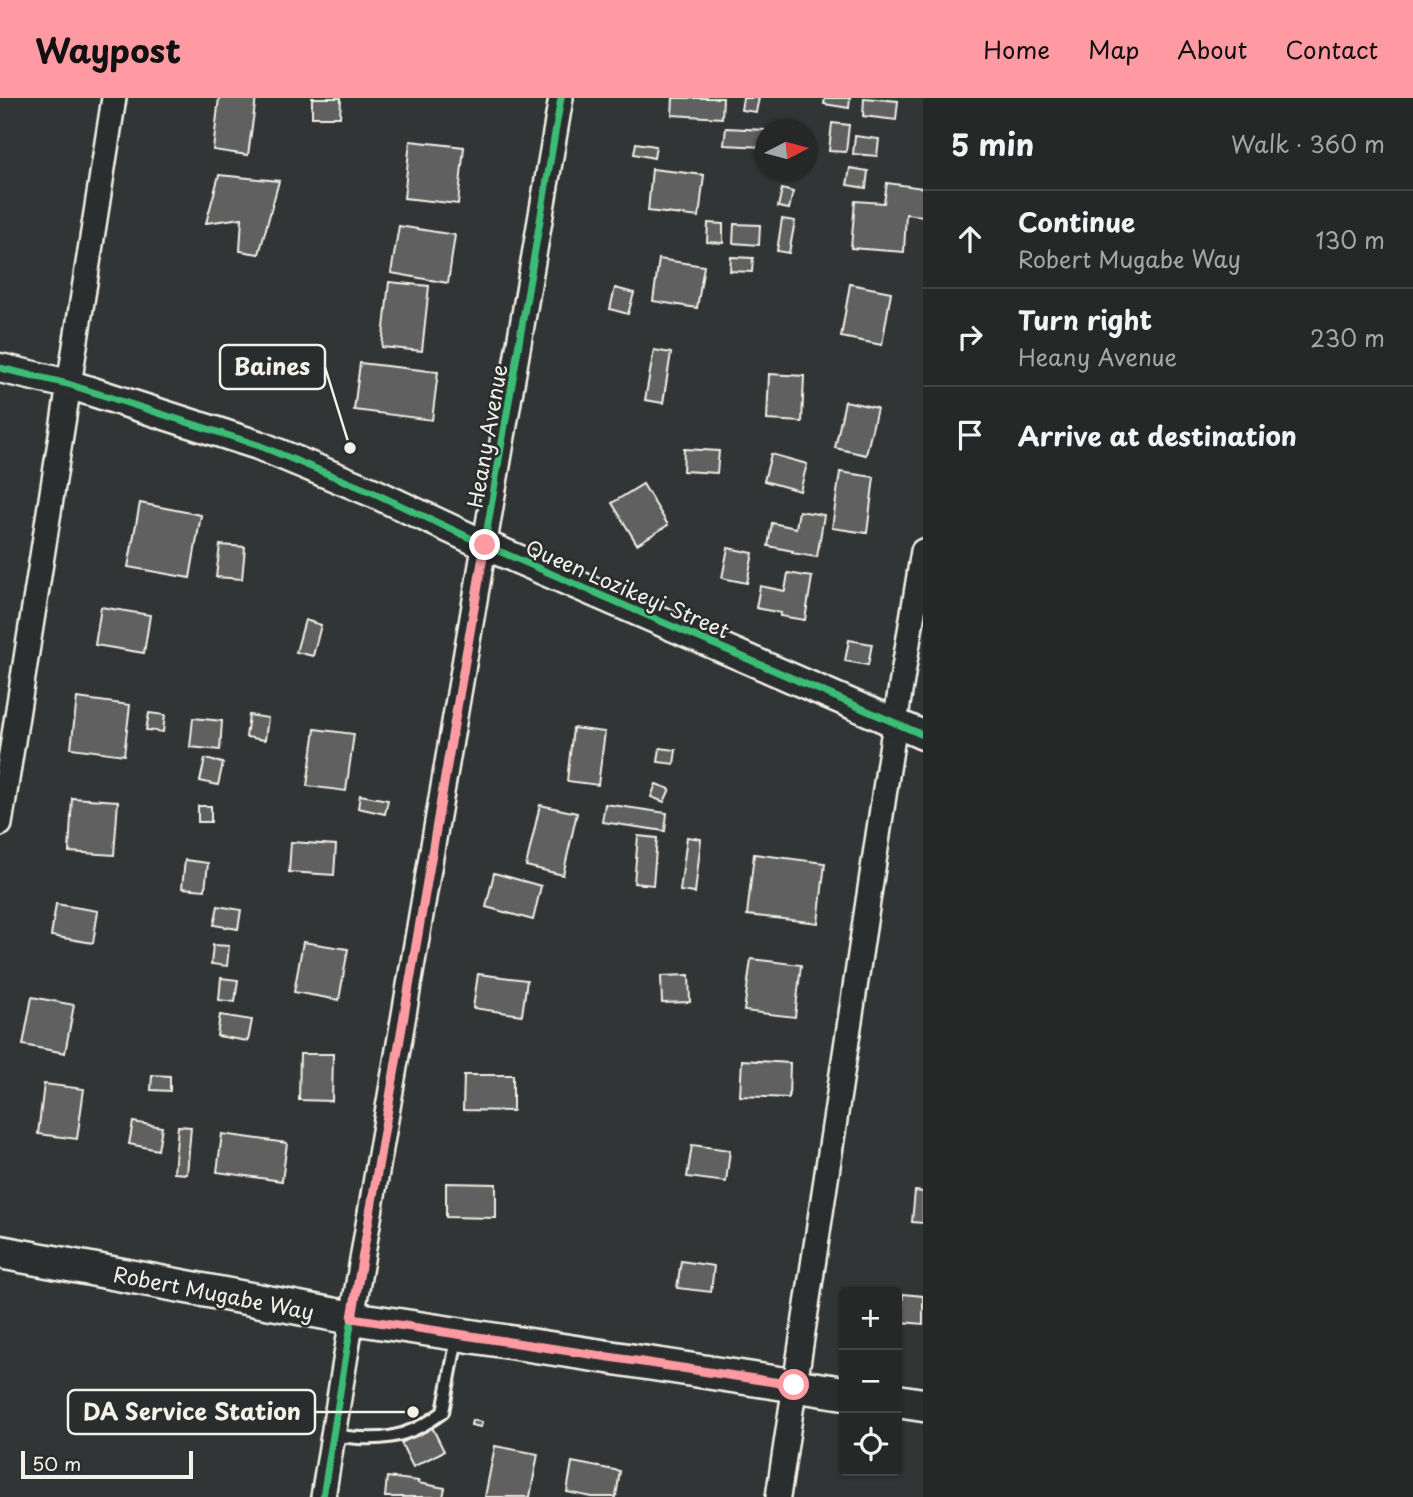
<!DOCTYPE html>
<html lang="en">
<head>
<meta charset="utf-8">
<style>
  :root { --surface:#262828; --page:#323434; --text:#f1f3f6; --muted:#a4a6a8; --line:#424445; --accent:#ff9aa2 }
  body { margin:0; font-family:"Playpen Sans",sans-serif; background:var(--page); color:var(--text) }
  .controls { position:absolute; right:21px; bottom:21px; display:grid; overflow:hidden; border-radius:7px; box-shadow:0 2px 5px #0004 }
  .controls button { width:63px; height:63px; display:grid; place-items:center; padding:0; border:0; border-bottom:2px solid var(--line); background:var(--surface); color:var(--text); font:35px sans-serif }
  .compass { position:absolute; left:755px; top:21px; width:63px; height:63px; border-radius:50%; background:var(--surface); box-shadow:0 2px 5px #0004; rotate:84deg }
  .scale { position:absolute; left:21px; bottom:18px; width:172px; box-sizing:border-box; padding-left:7px; border:4px solid #f4f1e8; border-top:0; font-size:19px; line-height:24px; white-space:nowrap; color:#f4f1e8; -webkit-text-stroke:5px #2a2d2e; paint-order:stroke }
  .stop { position:absolute; width:21px; height:21px; margin:-16px; border:5px solid #ff9aa2; border-radius:50%; background:#fff }
  .stop.end { background:#ff9aa2; border-color:#fff; box-shadow:0 2px 7px #0008 }
  .list { margin:0; padding:0; list-style:none }
  h2 { display:flex; justify-content:space-between; align-items:center; height:91px; margin:0; padding:0 28px; font-size:30px }
  h2 small { font-size:23px; font-weight:400; color:var(--muted) }
  .list li { display:grid; grid-template-columns:46px 1fr auto; gap:21px; align-items:center; box-sizing:border-box; height:98px; padding:0 28px; border-top:2px solid var(--line) }
  .list b { display:block; font-size:26px; white-space:nowrap }
  .list p { margin:0; font-size:23px; white-space:nowrap; color:var(--muted) }
  .list em { font-size:23px; font-style:normal; color:var(--muted) }
  .icon { flex:none; width:38px; height:38px; fill:none; stroke:currentColor; stroke-width:2; stroke-linecap:round; stroke-linejoin:round }
  .map { position:relative; flex:none; width:923px; height:1399px; overflow:hidden }
  header { display:flex; align-items:center; gap:42px; box-sizing:border-box; height:98px; padding:0 35px; background:var(--accent); color:#111 }
  header strong { font-size:33px }
  nav { display:flex; gap:38px; margin-inline-start:auto; font-size:24px }
  main { display:flex }
  aside { flex:1; background:var(--surface) }
  .map>svg:first-child { display:block }
  .building { fill:#5f605f; stroke:#f4f1e8; stroke-width:2 }
  .lines { fill:none; stroke-linecap:round; stroke-linejoin:round }
  .service-casing { stroke:#f4f1e8; stroke-width:16 }
  .minor-casing { stroke:#f4f1e8; stroke-width:28 }
  .tertiary-casing { stroke:#f4f1e8; stroke-width:33 }
  .secondary-casing { stroke:#f4f1e8; stroke-width:37 }
  .service { stroke:#2a2d2e; stroke-width:10 }
  .minor { stroke:#2a2d2e; stroke-width:23 }
  .tertiary { stroke:#2a2d2e; stroke-width:28 }
  .secondary { stroke:#2a2d2e; stroke-width:32 }
  .cycleway-casing { stroke:#2a2d2e; stroke-width:11 }
  .cycleway { stroke:#3abd76; stroke-width:7 }
  .route { stroke:#ff9aa2; stroke-width:9 }
  .labels { text-anchor:middle; dominant-baseline:central; stroke-width:5; stroke-linejoin:round; paint-order:stroke }
  .street-label { font-size:21px; fill:#f4f1e8; stroke:#2a2d2e }
  .leader { fill:none; stroke:#f4f1e8; stroke-width:2.5 }
  .callout-dot { fill:#f4f1e8; stroke:#2a2d2e; stroke-width:2.5 }
  .callout { fill:#2a2d2e; stroke:#f4f1e8; stroke-width:2.5 }
  .callout-label { font-size:23px; text-anchor:middle; font-weight:bold; fill:#f4f1e8 }
</style>
</head>
<body>
<header>
<strong>Waypost</strong>
<nav><a>Home</a><a>Map</a><a>About</a><a>Contact</a></nav>
</header>
<main>
<div class="map">
<svg width="923" height="1399" viewBox="0 0 923 1399">
  <rect width="100%" height="100%" fill="#323535"/>
  <filter id="ink" filterUnits="userSpaceOnUse"><feTurbulence type="fractalNoise" baseFrequency=".0143" numOctaves="2"/><feDisplacementMap in="SourceGraphic" scale="14" xChannelSelector="R" yChannelSelector="G"/><feConvolveMatrix kernelMatrix="1 2 1 2 8 2 1 2 1" color-interpolation-filters="sRGB"/></filter>
  <g filter="url(#ink)">
    <g class="building">
      <polygon points="219,0 256,0 248,57 213,52"/>
      <polygon points="312,0 341,0 340,19 312,19"/>
      <polygon points="673,0 723,0 722,20 672,17"/>
      <polygon points="743,0 759,0 756,14 741,12"/>
      <polygon points="825,0 850,0 849,10 824,6"/>
      <polygon points="864,0 898,3 896,22 863,18"/>
      <polygon points="832,25 849,27 846,54 829,53"/>
      <polygon points="726,30 765,32 764,49 724,47"/>
      <polygon points="855,38 879,41 877,58 853,56"/>
      <polygon points="410,43 464,49 458,106 404,100"/>
      <polygon points="636,45 656,48 654,60 634,56"/>
      <polygon points="850,70 868,73 866,90 847,87"/>
      <polygon points="652,71 704,77 699,119 648,113"/>
      <polygon points="219,77 279,83 259,156 240,153 242,120 206,125"/>
      <polygon points="887,85 923,90 923,118 906,116 904,154 851,150 855,103 884,105"/>
      <polygon points="782,91 793,94 789,111 778,109"/>
      <polygon points="782,121 795,123 789,155 777,153"/>
      <polygon points="708,125 723,126 723,145 707,144"/>
      <polygon points="734,126 760,127 759,147 733,145"/>
      <polygon points="399,128 455,137 448,185 391,175"/>
      <polygon points="731,159 753,160 752,174 730,173"/>
      <polygon points="659,161 704,168 697,210 653,203"/>
      <polygon points="389,184 429,188 422,253 382,249"/>
      <polygon points="850,186 891,194 882,247 841,239"/>
      <polygon points="615,190 634,195 628,216 610,211"/>
      <polygon points="654,252 671,255 663,305 645,302"/>
      <polygon points="360,265 438,274 432,322 354,312"/>
      <polygon points="769,276 804,278 802,324 767,322"/>
      <polygon points="845,303 877,310 866,357 835,350"/>
      <polygon points="684,351 719,353 717,375 683,373"/>
      <polygon points="771,356 807,366 800,393 764,383"/>
      <polygon points="840,374 874,379 867,435 832,430"/>
      <polygon points="643,386 668,427 637,446 612,405"/>
      <polygon points="140,405 201,417 190,480 128,469"/>
      <polygon points="799,413 824,417 817,459 792,455 793,453 768,448 772,425 796,430"/>
      <polygon points="220,447 245,449 242,481 216,479"/>
      <polygon points="728,450 753,455 747,485 722,480"/>
      <polygon points="788,475 812,479 805,522 780,518 781,515 756,510 760,488 785,493"/>
      <polygon points="101,509 150,517 144,555 95,547"/>
      <polygon points="305,522 321,527 313,558 296,554"/>
      <polygon points="849,542 872,546 868,567 845,563"/>
      <polygon points="77,600 130,607 124,657 71,650"/>
      <polygon points="149,615 165,617 163,634 146,632"/>
      <polygon points="249,617 268,620 265,642 246,639"/>
      <polygon points="193,620 222,623 220,652 190,649"/>
      <polygon points="573,630 605,634 598,687 567,683"/>
      <polygon points="315,631 354,636 346,693 307,688"/>
      <polygon points="660,650 676,652 674,666 658,664"/>
      <polygon points="205,661 223,665 218,687 200,683"/>
      <polygon points="656,686 670,691 664,704 651,699"/>
      <polygon points="360,697 388,702 385,716 358,710"/>
      <polygon points="72,700 118,703 114,757 69,754"/>
      <polygon points="605,706 667,715 665,733 602,724"/>
      <polygon points="540,707 577,715 563,777 526,768"/>
      <rect x="198" y="708" width="13" height="16"/>
      <polygon points="638,738 657,740 653,787 634,785"/>
      <polygon points="687,739 701,741 695,795 680,793"/>
      <polygon points="291,744 336,747 334,777 289,774"/>
      <polygon points="754,756 825,765 818,825 747,817"/>
      <polygon points="185,762 208,765 205,792 182,790"/>
      <polygon points="494,775 541,788 533,822 486,809"/>
      <polygon points="56,806 98,813 93,845 51,838"/>
      <polygon points="218,808 241,812 238,831 214,827"/>
      <polygon points="303,844 348,851 339,902 294,894"/>
      <polygon points="213,847 229,848 227,868 211,866"/>
      <polygon points="751,861 801,867 795,919 744,913"/>
      <polygon points="478,876 527,882 522,917 473,910"/>
      <polygon points="689,877 690,904 662,905 661,878"/>
      <polygon points="221,880 238,882 235,904 219,902"/>
      <polygon points="32,899 74,907 65,955 23,947"/>
      <polygon points="220,917 252,922 248,943 217,938"/>
      <polygon points="300,956 333,956 332,1003 299,1002"/>
      <polygon points="742,962 790,965 789,1000 740,998"/>
      <polygon points="152,977 170,978 170,993 151,992"/>
      <polygon points="464,977 513,977 513,1013 463,1012"/>
      <polygon points="44,986 84,991 77,1041 38,1036"/>
      <polygon points="133,1024 162,1029 158,1052 129,1046"/>
      <polygon points="178,1028 191,1029 187,1076 174,1075"/>
      <polygon points="222,1036 287,1045 282,1083 217,1074"/>
      <polygon points="692,1047 730,1052 726,1084 687,1079"/>
      <polygon points="446,1085 496,1086 496,1120 446,1119"/>
      <polygon points="915,1093 923,1094 923,1125 912,1124"/>
      <polygon points="681,1163 714,1168 711,1194 677,1190"/>
      <polygon points="903,1196 923,1198 923,1226 901,1224"/>
      <polygon points="472,1322 482,1324 481,1329 471,1327"/>
      <polygon points="432,1329 444,1353 413,1369 401,1345"/>
      <polygon points="495,1348 538,1356 530,1399 485,1399"/>
      <polygon points="572,1364 620,1373 616,1399 592,1399 567,1394"/>
      <polygon points="387,1379 419,1383 418,1385 445,1390 443,1399 385,1399"/>
    </g>
    <g class="lines">
      <defs>
        <path id="service" d="M333 1337C378 1344 406 1342 443 1314L457 1240"/>
        <g id="minor">
          <polyline points="0,726 114,0"/>
          <polyline points="323,1399 352,1220 561,0"/>
          <polyline points="778,1399 895,625 923,453"/>
        </g>
        <polyline id="tertiary" points="0,270 68,286 258,347 374,395 485,447 923,637"/>
        <g id="secondary">
          <polyline points="0,1154 352,1220 844,1295"/>
          <polyline points="897,1303 923,1307"/>
        </g>
      </defs>
      <use href="#service" class="service-casing"/>
      <use href="#minor" class="minor-casing"/>
      <use href="#tertiary" class="tertiary-casing"/>
      <use href="#secondary" class="secondary-casing"/>
      <use href="#service" class="service"/>
      <use href="#minor" class="minor"/>
      <use href="#tertiary" class="tertiary"/>
      <use href="#secondary" class="secondary"/>
      <defs>
        <g id="cycleway">
          <polyline points="0,270 68,286 258,347 374,395 485,447 923,637"/>
          <polyline points="323,1399 352,1220 561,0"/>
        </g>
      </defs>
      <use href="#cycleway" class="cycleway-casing"/>
      <use href="#cycleway" class="cycleway"/>
    </g>
  </g>
  <g class="lines" filter="url(#ink)">
    <polyline class="route" points="485,447 352,1220 794,1287"/>
  </g>
  <g class="labels">
    <g class="street-label">
      <text transform="translate(486 338) rotate(-80)">Heany Avenue</text>
      <text transform="translate(628 490) rotate(23)">Queen Lozikeyi Street</text>
      <text transform="translate(214 1194) rotate(11)">Robert Mugabe Way</text>
    </g>
  </g>
  <path class="leader" d="M350 350L325 269M413 1314L315 1314"/>
  <g class="callout-dot">
    <circle cx="350" cy="350" r="7"/>
    <circle cx="413" cy="1314" r="7"/>
  </g>
  <g class="callout">
    <rect x="220" y="247" width="105" height="44" rx="7"/>
    <rect x="68" y="1292" width="247" height="44" rx="7"/>
  </g>
  <g class="callout-label">
    <text x="272" y="277">Baines</text>
    <text x="192" y="1322">DA Service Station</text>
  </g>
</svg>
<div class="controls">
<button>+</button>
<button>−</button>
<button><svg class="icon" aria-label="locate" viewBox="0 0 24 24"><circle cx="12" cy="12" r="6"/><path d="M12 2v4M12 18v4M2 12h4M18 12h4"/></svg></button>
</div>
<svg class="compass" viewBox="-18 -18 36 36"><path d="M0-13l5 13h-10z" fill="#e53935"/><path d="M0 13l5-13h-10z" fill="#a4a6a8"/></svg>
<div class="scale">50 m</div>
<div class="stop" style="left:794px;top:1287px"></div>
<div class="stop end" style="left:485px;top:447px"></div>
</div>
<aside>
<h2>5 min<small>Walk · 360 m</small></h2>
<ul class="list">
<li><svg class="icon" aria-label="ahead" viewBox="0 0 24 24"><path d="M12 20V5M6 11l6-6 6 6"/></svg><div><b>Continue</b><p>Robert Mugabe Way</p></div><em>130 m</em></li>
<li><svg class="icon" aria-label="right" viewBox="0 0 24 24"><path d="M7 20v-9h11M14 6l5 5-5 5"/></svg><div><b>Turn right</b><p>Heany Avenue</p></div><em>230 m</em></li>
<li><svg class="icon" aria-label="arrive" viewBox="0 0 24 24"><path d="M6 21V4h12l-3 4 3 4H6"/></svg><div><b>Arrive at destination</b></div></li>
</ul>
</aside>
</main>
</body>
</html>
